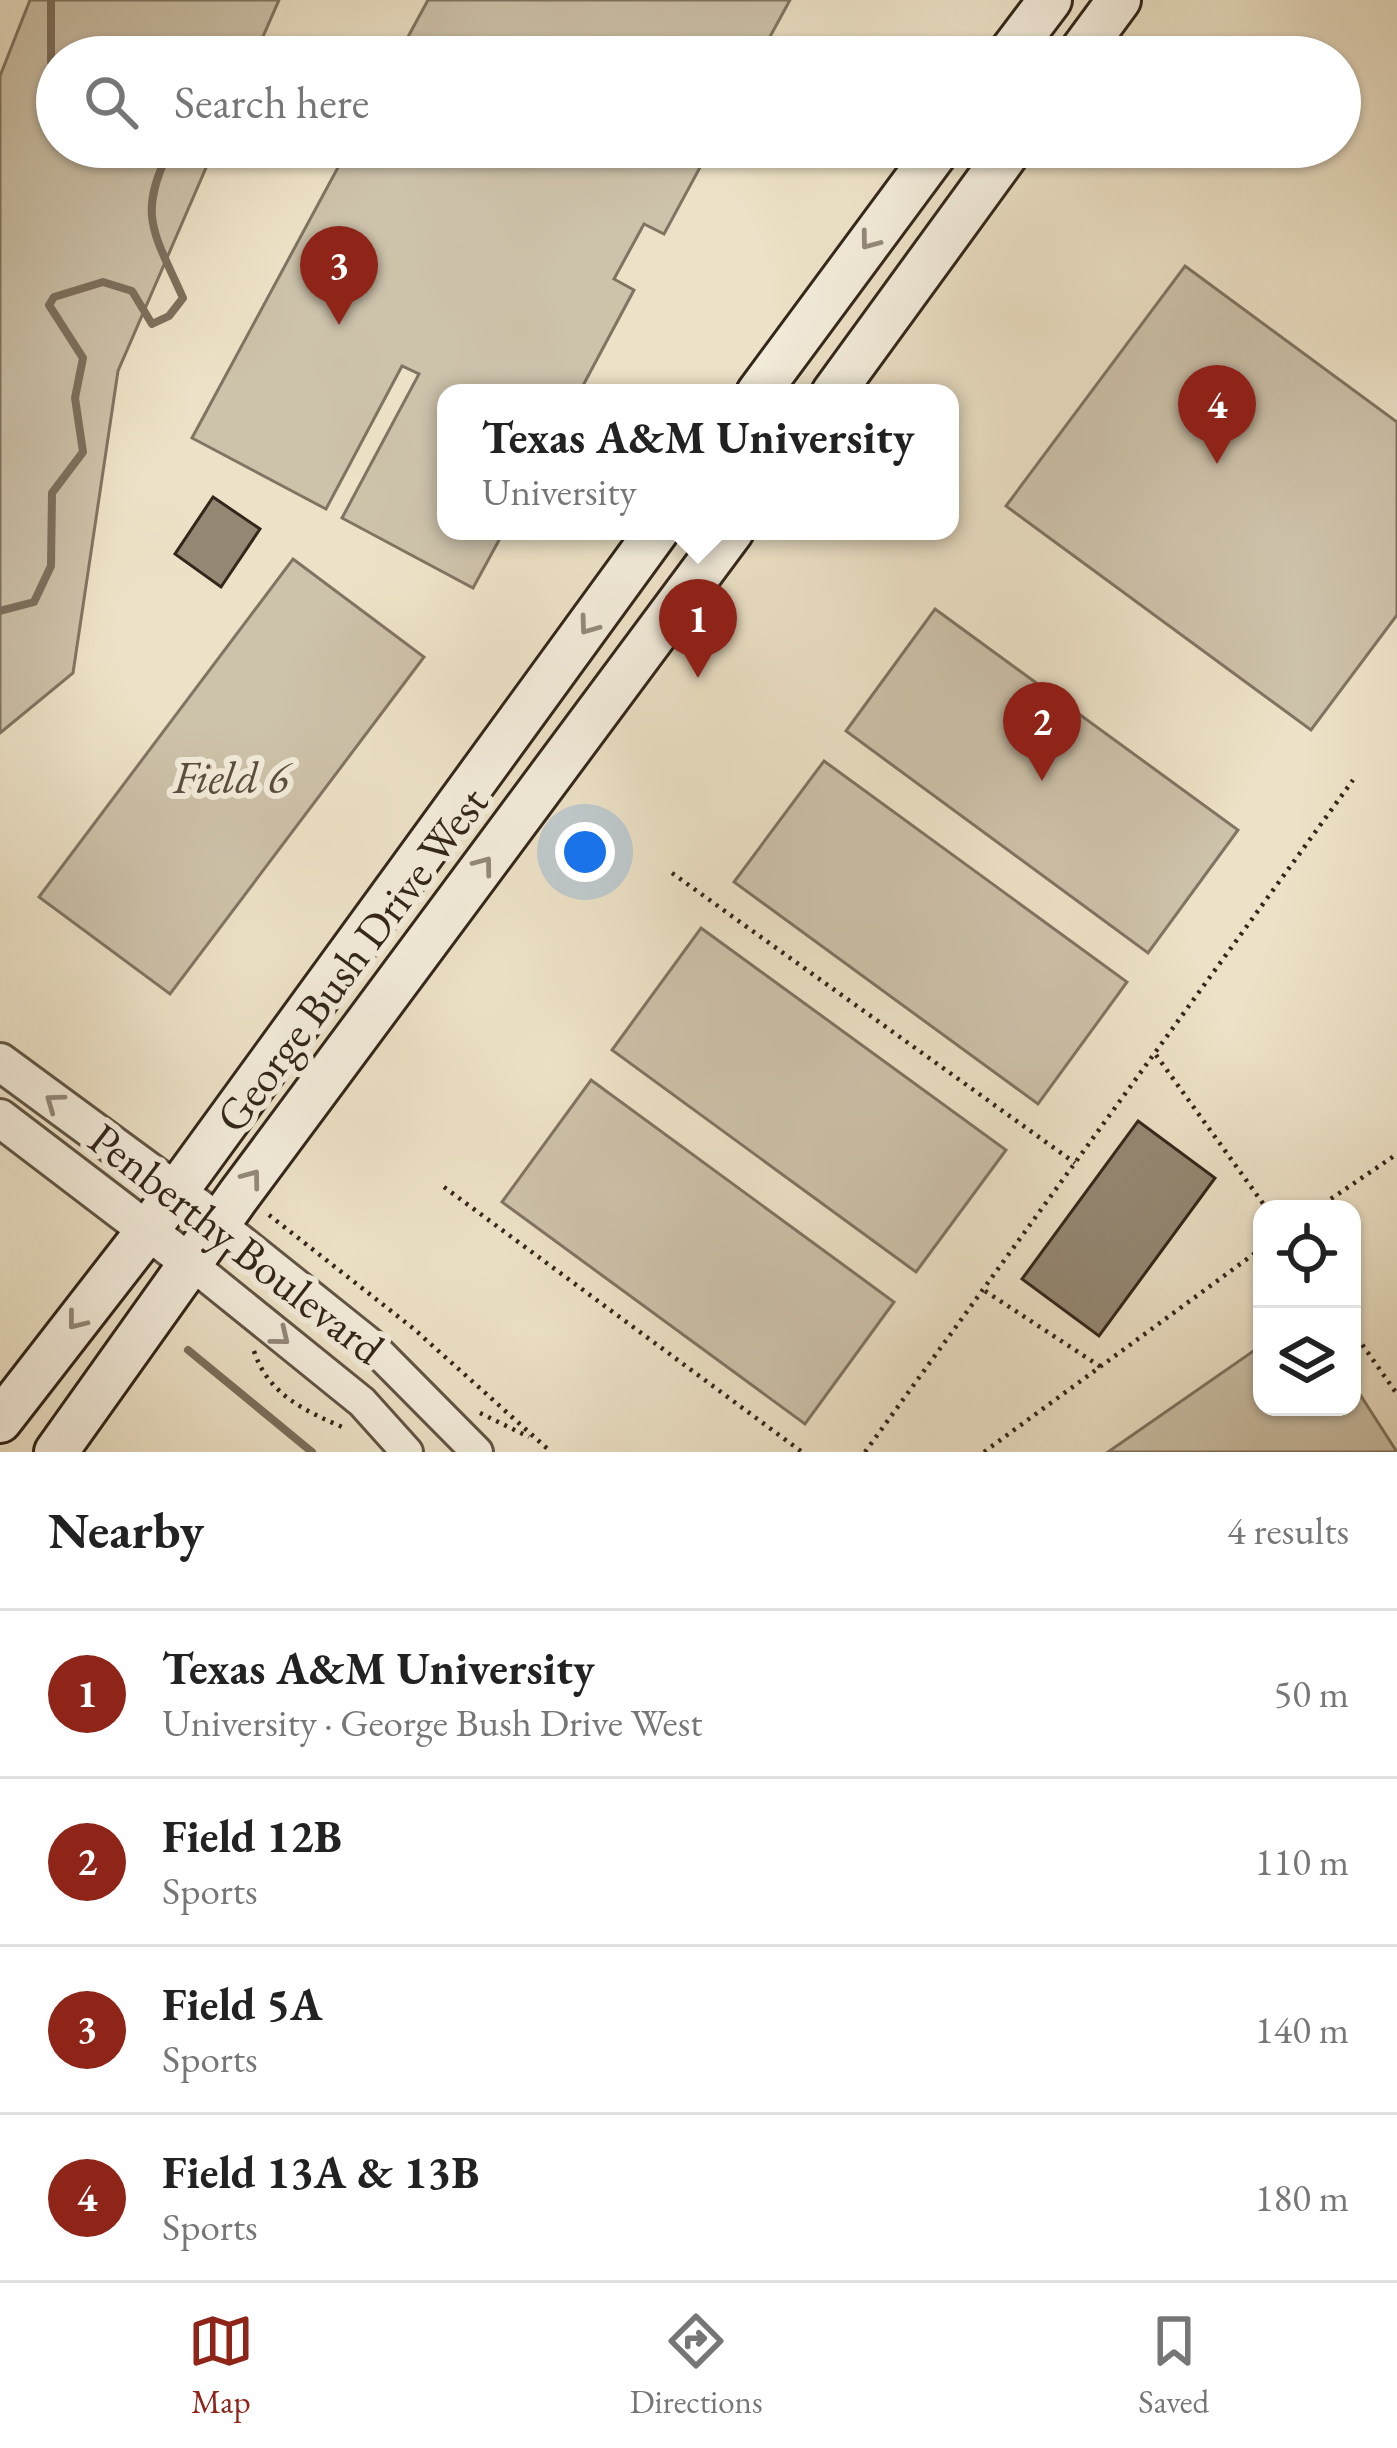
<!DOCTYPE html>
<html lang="en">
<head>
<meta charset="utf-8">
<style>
  :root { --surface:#fff; --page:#f6f6f6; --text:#222; --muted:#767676; --line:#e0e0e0; --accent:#8f2418 }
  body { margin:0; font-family:"EB Garamond",serif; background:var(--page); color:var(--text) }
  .controls { position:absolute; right:36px; bottom:36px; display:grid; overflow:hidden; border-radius:24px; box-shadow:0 3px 9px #0004 }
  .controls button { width:108px; height:108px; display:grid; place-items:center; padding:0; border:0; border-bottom:3px solid var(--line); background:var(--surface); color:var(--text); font:60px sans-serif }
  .you { position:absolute; left:585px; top:852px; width:42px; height:42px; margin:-30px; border:9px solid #fff; border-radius:50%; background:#1a73e8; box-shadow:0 0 0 18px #1a73e833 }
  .badge { display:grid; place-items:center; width:78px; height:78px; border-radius:50%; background:var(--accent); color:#fff; font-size:39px; font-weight:700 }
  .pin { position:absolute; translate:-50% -99px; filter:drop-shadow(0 3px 6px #0008) }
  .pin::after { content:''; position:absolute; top:63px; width:42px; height:36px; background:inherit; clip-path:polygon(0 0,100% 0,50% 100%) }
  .popup { position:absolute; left:437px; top:384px; width:522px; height:156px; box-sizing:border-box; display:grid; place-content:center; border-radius:24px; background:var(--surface); filter:drop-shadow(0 3px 9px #0005); font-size:39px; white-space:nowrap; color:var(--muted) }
  .popup b { font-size:45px; color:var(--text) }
  .popup::after { content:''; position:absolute; left:50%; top:100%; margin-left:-24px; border:24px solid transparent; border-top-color:var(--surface) }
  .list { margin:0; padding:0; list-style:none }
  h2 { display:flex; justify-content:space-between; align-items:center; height:156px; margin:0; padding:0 48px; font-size:51px }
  h2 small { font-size:39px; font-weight:400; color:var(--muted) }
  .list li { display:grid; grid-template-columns:78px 1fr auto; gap:36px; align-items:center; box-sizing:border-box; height:168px; padding:0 48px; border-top:3px solid var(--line) }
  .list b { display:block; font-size:45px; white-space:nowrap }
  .list p { margin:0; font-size:39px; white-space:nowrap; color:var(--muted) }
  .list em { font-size:39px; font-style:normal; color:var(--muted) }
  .icon { flex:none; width:66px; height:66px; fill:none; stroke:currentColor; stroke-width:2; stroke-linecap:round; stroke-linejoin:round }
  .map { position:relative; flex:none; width:1397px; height:1452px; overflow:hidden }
  .search { position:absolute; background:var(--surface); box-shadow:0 3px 9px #0004; left:36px; right:36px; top:36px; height:132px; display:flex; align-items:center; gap:30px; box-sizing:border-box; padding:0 42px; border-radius:66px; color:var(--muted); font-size:45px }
  .sheet { height:828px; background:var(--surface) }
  nav { display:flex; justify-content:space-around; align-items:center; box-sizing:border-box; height:168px; border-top:3px solid var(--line); background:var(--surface); font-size:33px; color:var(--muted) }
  nav a { display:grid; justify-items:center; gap:6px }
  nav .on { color:var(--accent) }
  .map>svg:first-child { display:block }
  .green { fill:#cdc2aa; stroke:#807462; stroke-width:3 }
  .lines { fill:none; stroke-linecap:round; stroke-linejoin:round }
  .stream { stroke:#7d705e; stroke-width:8 }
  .building { fill:#948874; stroke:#33261a; stroke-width:3 }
  .minor-casing { stroke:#625545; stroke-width:36 }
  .tertiary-casing { stroke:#625545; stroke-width:42 }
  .secondary-casing { stroke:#33261a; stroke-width:48 }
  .path { stroke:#33261a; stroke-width:4.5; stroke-dasharray:3 6; stroke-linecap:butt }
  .minor { stroke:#f3ecdb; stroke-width:30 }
  .tertiary { stroke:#f3ecdb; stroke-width:36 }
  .secondary { stroke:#f3ecdb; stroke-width:42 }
  .oneway { stroke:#93897a }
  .labels { text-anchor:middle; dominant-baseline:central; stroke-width:12; stroke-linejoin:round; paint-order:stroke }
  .park-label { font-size:45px; font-style:italic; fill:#5a4d3e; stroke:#f3ecdb }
  .street-label { font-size:45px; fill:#33261a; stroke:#f3ecdb }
</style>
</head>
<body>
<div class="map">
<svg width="1397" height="1452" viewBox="0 0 1397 1452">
  <rect width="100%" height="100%" fill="#ede2c7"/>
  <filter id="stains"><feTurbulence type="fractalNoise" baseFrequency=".00167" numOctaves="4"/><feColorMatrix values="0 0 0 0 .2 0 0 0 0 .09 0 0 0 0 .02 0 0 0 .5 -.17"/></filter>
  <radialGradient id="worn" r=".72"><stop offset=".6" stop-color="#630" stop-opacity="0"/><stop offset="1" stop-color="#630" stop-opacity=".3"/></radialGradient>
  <g class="green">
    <polygon points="30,0 279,0 254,57 57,57 57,147 215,147 118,371 73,673 0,733 0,76"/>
    <polygon points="428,0 790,0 759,57 397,57"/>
    <polygon points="349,147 711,147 664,234 644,224 614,279 634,290 579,393 446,393 446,531 504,531 473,588 342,518 419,374 402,366 326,509 192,438"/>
    <polygon points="1185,266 1397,422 1397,615 1311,730 1006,506"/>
    <polygon points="293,559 424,657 170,994 39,897"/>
    <polygon points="935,609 1238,830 1148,953 846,731"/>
    <polygon points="824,761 1127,982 1038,1104 734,882"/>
    <polygon points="701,928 1006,1150 916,1272 612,1050"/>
    <polygon points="591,1080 894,1302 805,1424 502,1202"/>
    <polygon points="1262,1345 1262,1407 1352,1407 1352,1382 1397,1452 1108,1452"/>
  </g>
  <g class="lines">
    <g class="stream">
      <polyline points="51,0 51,62 57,64"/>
      <path d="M0 611 34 602 51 566 52 493 83 452 75 398 83 358 49 305 54 297 103 282 132 291 152 324 169 316 183 298C154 232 136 216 171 147"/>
      <polyline points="188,1350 312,1452"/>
    </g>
  </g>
  <g class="building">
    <polygon points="213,497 260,529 221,587 175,554"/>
    <polygon points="1138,1121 1215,1178 1099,1336 1022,1279"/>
  </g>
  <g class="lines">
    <defs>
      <g id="minor">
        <polyline points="219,1223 369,1343 477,1452"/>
        <polyline points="190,1263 362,1402 407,1452"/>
      </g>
      <g id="tertiary">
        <polyline points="0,1062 219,1223"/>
        <polyline points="0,1118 190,1263"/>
      </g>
      <g id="secondary">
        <polyline points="1007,57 1050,0"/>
        <polyline points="1077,57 1119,0"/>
        <polyline points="758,393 940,147"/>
        <polyline points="833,393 1012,147"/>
        <polyline points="0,1421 149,1229 657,531"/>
        <polyline points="56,1452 239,1195 732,531"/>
      </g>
    </defs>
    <use href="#minor" class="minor-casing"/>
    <use href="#tertiary" class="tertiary-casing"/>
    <use href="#secondary" class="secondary-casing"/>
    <g class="path">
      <polyline points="672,873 1075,1163"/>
      <polyline points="1156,1055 1267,1209"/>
      <polyline points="444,1187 802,1452"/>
      <polyline points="1316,1209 1397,1154"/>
      <polyline points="269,1215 414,1329 551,1452"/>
      <polyline points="985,1291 1101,1367"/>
      <polyline points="1352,1330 1397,1394"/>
      <path d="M254 1351C268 1395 307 1412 347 1429"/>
      <polyline points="480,1413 529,1437"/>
      <polyline points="865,1452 1353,780"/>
      <polyline points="984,1452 1262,1248"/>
    </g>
    <use href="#minor" class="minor"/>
    <use href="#tertiary" class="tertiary"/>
    <use href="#secondary" class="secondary"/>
  </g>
  <defs><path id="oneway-chevron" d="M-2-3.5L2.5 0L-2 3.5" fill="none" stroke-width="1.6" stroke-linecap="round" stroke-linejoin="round" transform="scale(3)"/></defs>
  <g class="oneway">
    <use href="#oneway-chevron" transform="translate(869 241) rotate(127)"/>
    <use href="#oneway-chevron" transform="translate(588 626) rotate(126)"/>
    <use href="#oneway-chevron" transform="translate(484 865) rotate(-53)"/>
    <use href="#oneway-chevron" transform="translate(54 1102) rotate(-144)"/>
    <use href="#oneway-chevron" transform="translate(252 1178) rotate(-53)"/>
    <use href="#oneway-chevron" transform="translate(76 1321) rotate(128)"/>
    <use href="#oneway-chevron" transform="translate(281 1337) rotate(39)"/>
  </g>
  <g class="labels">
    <g class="park-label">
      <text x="231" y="777">Field 6</text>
    </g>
    <g class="street-label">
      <text transform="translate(351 959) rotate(-53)">George Bush Drive West</text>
      <text transform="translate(237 1243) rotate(38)">Penberthy Boulevard</text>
    </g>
  </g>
  <rect width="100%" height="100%" filter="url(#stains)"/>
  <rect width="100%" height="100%" fill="url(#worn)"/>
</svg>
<div class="controls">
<button><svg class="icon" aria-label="locate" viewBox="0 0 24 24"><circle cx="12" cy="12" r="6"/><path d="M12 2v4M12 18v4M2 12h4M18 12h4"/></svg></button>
<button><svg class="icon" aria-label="layers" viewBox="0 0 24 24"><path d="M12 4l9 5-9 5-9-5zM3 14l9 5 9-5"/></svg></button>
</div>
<div class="you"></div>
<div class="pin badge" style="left:698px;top:678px">1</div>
<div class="popup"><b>Texas A&amp;M University</b>University</div>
<div class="pin badge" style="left:1042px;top:781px">2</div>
<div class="pin badge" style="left:339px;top:325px">3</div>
<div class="pin badge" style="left:1217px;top:464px">4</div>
<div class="search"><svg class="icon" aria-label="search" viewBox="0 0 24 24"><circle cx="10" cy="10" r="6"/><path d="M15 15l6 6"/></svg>Search here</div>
</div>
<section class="sheet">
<h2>Nearby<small>4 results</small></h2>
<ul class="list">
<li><span class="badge">1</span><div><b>Texas A&amp;M University</b><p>University · George Bush Drive West</p></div><em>50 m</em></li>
<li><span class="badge">2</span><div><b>Field 12B</b><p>Sports</p></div><em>110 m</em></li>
<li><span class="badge">3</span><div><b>Field 5A</b><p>Sports</p></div><em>140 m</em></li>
<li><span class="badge">4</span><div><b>Field 13A &amp; 13B</b><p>Sports</p></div><em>180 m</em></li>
</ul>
</section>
<nav>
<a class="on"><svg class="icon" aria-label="map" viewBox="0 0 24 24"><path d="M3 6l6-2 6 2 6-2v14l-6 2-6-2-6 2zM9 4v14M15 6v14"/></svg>Map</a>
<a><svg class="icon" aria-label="directions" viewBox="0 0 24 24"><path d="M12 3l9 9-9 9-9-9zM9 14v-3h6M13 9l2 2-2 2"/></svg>Directions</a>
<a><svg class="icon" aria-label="saved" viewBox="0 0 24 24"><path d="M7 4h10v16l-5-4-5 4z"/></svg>Saved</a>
</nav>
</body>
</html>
